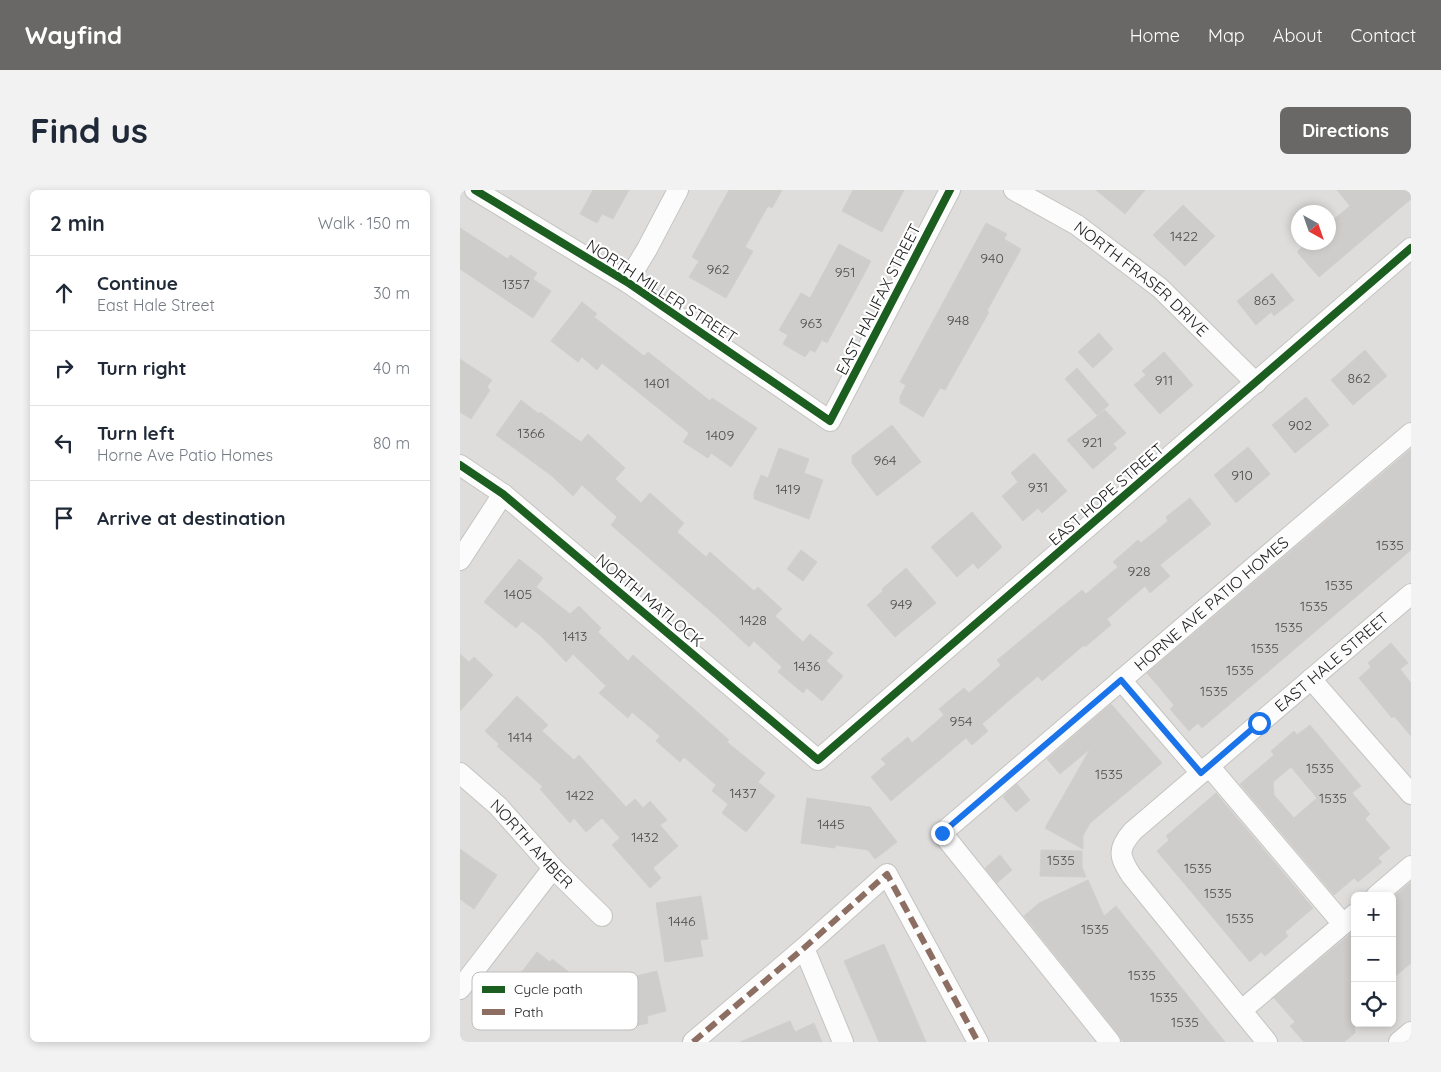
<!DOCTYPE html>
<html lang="en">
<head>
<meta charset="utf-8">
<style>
  :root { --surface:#fff; --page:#f2f2f3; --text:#1f2937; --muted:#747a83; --line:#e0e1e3; --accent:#696867 }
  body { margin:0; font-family:Quicksand,sans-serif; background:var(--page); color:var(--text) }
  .controls { position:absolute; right:15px; bottom:15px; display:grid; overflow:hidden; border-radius:8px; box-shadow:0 2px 8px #0003 }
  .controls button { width:45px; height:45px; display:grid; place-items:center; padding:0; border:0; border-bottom:1px solid var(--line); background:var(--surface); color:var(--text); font:25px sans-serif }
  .compass { position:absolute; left:831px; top:15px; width:45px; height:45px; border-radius:50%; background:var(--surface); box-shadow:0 2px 8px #0003; rotate:140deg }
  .stop { position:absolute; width:15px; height:15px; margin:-11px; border:4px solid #1a73e8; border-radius:50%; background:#fff }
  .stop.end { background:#1a73e8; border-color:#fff; box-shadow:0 1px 5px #0008 }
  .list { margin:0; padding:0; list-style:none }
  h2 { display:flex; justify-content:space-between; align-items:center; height:65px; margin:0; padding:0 20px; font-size:21px }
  h2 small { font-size:16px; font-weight:400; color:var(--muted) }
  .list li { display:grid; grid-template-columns:32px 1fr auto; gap:15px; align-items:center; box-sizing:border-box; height:75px; padding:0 20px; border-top:1px solid var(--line) }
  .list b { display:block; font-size:19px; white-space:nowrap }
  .list p { margin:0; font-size:16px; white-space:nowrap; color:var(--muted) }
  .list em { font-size:16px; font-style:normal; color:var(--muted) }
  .icon { flex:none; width:28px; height:28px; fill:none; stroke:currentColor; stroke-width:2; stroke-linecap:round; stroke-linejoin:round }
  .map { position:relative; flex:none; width:951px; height:852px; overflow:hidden; border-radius:8px }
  header { display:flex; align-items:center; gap:30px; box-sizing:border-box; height:70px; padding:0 25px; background:var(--accent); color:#fff }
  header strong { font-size:24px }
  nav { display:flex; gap:28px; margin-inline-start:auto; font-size:18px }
  .intro { display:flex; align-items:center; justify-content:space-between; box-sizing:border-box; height:120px; padding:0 30px }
  h1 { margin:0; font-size:35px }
  .button { padding:12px 22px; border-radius:8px; background:var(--accent); color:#fff; font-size:18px; font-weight:700 }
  main { display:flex; gap:30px; padding:0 30px }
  aside { flex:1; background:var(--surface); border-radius:8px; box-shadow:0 2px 8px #0003 }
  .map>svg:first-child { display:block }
  .residential { fill:#dedddb; fill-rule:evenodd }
  .building { fill:#cfcdcb; stroke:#d1cfcc; fill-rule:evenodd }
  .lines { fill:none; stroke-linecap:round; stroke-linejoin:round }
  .minor-casing { stroke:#c4c4c2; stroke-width:22 }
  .minor { stroke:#fcfcfc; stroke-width:20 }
  .quiet { stroke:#8d6e63; stroke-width:6; stroke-dasharray:12 6; stroke-linecap:butt }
  .cycleway-casing { stroke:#fff; stroke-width:11 }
  .cycleway { stroke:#1b5e20; stroke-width:8 }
  .route { stroke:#1a73e8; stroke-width:6 }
  .labels { text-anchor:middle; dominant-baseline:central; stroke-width:4.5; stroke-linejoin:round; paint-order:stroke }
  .number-label { font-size:14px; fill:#4c4c4c }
  .street-label { font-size:16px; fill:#212121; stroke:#fff }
  .key { fill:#fff; stroke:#bcbcbc; stroke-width:1 }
  .key-label { font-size:14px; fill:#212121 }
</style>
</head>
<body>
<header>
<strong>Wayfind</strong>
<nav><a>Home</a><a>Map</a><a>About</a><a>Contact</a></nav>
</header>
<div class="intro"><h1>Find us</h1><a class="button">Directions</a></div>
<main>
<aside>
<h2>2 min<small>Walk · 150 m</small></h2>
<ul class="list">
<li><svg class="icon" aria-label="ahead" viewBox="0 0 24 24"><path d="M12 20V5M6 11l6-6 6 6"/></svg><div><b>Continue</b><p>East Hale Street</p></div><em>30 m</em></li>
<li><svg class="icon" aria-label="right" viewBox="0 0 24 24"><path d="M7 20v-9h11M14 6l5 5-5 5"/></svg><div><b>Turn right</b></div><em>40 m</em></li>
<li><svg class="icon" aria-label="left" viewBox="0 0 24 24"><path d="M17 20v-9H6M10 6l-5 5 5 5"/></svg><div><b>Turn left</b><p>Horne Ave Patio Homes</p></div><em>80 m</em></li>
<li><svg class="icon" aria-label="arrive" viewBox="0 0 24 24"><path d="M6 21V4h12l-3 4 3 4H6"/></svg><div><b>Arrive at destination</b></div></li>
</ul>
</aside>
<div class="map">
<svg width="951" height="852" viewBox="0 0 951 852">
  <rect width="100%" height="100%" fill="#eeedea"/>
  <path class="residential" d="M0 0H951V852H0ZM838 22H868V52H838ZM895 706H932V833H895Z"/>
  <g class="building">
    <polygon points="133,0 169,0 153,29 142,24 137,33 120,24"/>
    <polygon points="269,0 322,0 312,18 308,16 285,57 293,61 266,108 229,87 239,71 232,67"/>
    <polygon points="393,0 444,0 422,42 382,21"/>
    <polygon points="636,0 685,0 665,24"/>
    <polygon points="877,0 951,0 951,9 859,87 837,62 847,52 868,52 868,34 890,16"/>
    <polygon points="723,15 755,46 725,76 693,45"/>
    <polygon points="526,33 547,44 544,49 561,59 527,121 529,122 485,200 480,198 463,227 440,213 440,207 446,195 440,192"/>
    <polygon points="0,38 48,69 50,65 77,83 73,89 91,101 73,128 0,79"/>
    <polygon points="379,54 411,71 367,153 362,150 355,162 350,160 345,167 323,154 328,145 319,140 341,103 350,108"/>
    <polygon points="812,83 834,110 814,126 811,122 796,135 777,111"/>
    <polygon points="122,112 137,124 134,127 184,166 188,162 250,211 252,208 297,238 271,277 251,263 248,268 223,252 229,243 142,173 137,180 122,167 118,172 91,151"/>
    <polygon points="639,143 653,159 633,178 618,162"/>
    <polygon points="905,160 927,186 893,215 871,190"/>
    <polygon points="704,162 733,195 700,224 674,195 686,185 682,181"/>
    <polygon points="0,169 32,190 27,197 30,200 11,229 0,222"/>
    <polygon points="617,178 649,215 637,225 605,189"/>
    <polygon points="846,207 869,235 835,263 812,235"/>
    <polygon points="61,210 79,224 80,222 121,252 128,244 165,278 155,289 181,313 190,303 224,333 217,342 246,367 250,362 294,401 298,397 322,419 315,426 343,452 350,444 373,463 366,471 383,486 362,511 347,498 343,503 318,482 322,477 294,451 289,457 257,427 151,335 157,327 122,295 113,306 92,286 36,245"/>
    <polygon points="645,220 666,243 653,254 657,258 633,279 607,250"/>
    <polygon points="432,235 461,272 417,306 392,273 392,266"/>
    <polygon points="788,257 810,284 776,313 754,285"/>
    <polygon points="319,258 349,269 344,283 363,290 349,329 294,309 294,303 301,285 308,288"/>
    <polygon points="951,259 951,360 742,538 738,533 729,541 710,519 714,515 687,483"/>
    <polygon points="574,263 607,301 582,323 578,318 563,331 542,306 558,292 551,283"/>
    <polygon points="730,308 751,334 700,375 710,386 690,403 685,396 647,429 651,435 625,457 624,455 582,491 578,486 546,513 522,534 528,541 512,555 506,548 431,611 411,587 426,574 421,569 448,547 452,553 484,525 479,519 504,498 509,503 541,475 537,470 622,400 626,404 658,377 653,372 678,350 681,353 708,331 706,327"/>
    <polygon points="512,322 542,357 518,379 513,373 497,387 471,357"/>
    <polygon points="341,360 357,372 343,391 327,379"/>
    <polygon points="59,369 83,388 76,397 110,424 119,416 141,438 138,442 168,471 173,465 269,550 267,552 305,583 298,592 315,606 286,642 262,623 268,614 252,601 256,595 224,567 220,572 196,551 200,546 172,522 168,528 139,503 146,496 113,464 106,472 81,446 62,431 56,438 24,412"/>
    <polygon points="446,378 476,413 435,447 407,415 423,401 422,399"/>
    <polygon points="931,453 948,473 940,479 951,493 951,546 934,526 932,528 899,488 911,477 908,473"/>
    <polygon points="0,464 9,472 14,467 33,485 0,521"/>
    <polygon points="57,506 88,535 82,541 114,570 119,565 166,617 175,609 183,618 190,611 207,630 200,635 218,656 193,678 201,688 190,698 152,655 160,648 142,628 126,642 114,628 110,633 80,599 83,597 37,556 39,554 25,541"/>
    <polygon points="651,514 702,573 630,633 623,646 623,659 585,638 630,559 600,584 587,569"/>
    <path d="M850 535 901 596 892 603 910 624 905 629 930 658 918 668 922 672 898 692 894 688 874 705 780 594 814 565 811 561 834 541 837 545ZM831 577 857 608 834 628 814 605 813 592Z"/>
    <polygon points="557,594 570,610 556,622 543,607"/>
    <polygon points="756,603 853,718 825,742 828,746 805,766 801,762 790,772 697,661 709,650 706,646"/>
    <polygon points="347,608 410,617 437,652 415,669 408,660 375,655 375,658 341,653"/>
    <polygon points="0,659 37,685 14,719 0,709"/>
    <polygon points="581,660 622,661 622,677 626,687 580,686"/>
    <polygon points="540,665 552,680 537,693 525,678"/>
    <polygon points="628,690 644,726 656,716 765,852 663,852 659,845 564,726 579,713"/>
    <polygon points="951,692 951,773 932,789 932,708"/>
    <polygon points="241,706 248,749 240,750 243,766 205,772 196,713"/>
    <polygon points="895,740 895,843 884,852 844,852 830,836 835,832 814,808"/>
    <polygon points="424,754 466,852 419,852 384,771"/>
    <polygon points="77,762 90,772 92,769 127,796 101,829 92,822 88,828 65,811 70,805 54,792"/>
    <polygon points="197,781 206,821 187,826 188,833 167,838 165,829 145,834 136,796"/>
    <polygon points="330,831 335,842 354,833 362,852 280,852"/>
  </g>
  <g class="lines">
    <defs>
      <g id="minor">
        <polyline points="15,0 167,92 370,231 490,0"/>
        <path id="s1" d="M554 0 617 35 700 98 796 193"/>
        <polyline points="167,92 187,59 218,0"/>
        <polyline points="0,275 43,304 358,570 951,58"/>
        <polyline points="0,370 43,304"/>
        <polyline points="851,489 951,604"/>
        <polyline points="661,490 741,583"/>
        <polyline points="749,576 883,734"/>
        <path id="s2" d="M0 583 38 616 93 678 142 726"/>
        <polyline points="916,706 951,676"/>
        <polyline points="344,758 383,852"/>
        <polyline points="0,799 93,678"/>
        <polyline points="782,820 895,724"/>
        <polyline points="233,852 344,758 427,684 518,852"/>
        <path id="s3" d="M650 852 482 643 951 243"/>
        <path id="s4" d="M807 852 671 685C659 666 657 659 673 641L951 404"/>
        <polyline points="939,852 951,842"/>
      </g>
    </defs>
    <use href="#minor" class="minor-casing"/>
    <use href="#minor" class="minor"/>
    <polyline class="quiet" points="233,852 344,758 427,684 518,852"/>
    <defs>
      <g id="cycleway">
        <polyline points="15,0 167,92 370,231 490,0"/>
        <polyline points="0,275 43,304 358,570 951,58"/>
      </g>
    </defs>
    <use href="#cycleway" class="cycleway-casing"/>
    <use href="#cycleway" class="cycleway"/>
  </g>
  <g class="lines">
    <polyline class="route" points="482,643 661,490 741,583 799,533"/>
  </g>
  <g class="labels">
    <g class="number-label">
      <text x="724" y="46">1422</text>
      <text x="532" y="68">940</text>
      <text x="258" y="79">962</text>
      <text x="385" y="82">951</text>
      <text x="56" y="94">1357</text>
      <text x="805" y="110">863</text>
      <text x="498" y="130">948</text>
      <text x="351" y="133">963</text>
      <text x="899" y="188">862</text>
      <text x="704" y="190">911</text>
      <text x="197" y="193">1401</text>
      <text x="840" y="235">902</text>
      <text x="71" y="243">1366</text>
      <text x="260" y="245">1409</text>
      <text x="632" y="252">921</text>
      <text x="425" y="270">964</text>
      <text x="782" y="285">910</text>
      <text x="578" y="297">931</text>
      <text x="328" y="299">1419</text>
      <text x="930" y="355">1535</text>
      <text x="679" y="381">928</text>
      <text x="879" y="395">1535</text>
      <text x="58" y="404">1405</text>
      <text x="441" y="414">949</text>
      <text x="854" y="416">1535</text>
      <text x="293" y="430">1428</text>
      <text x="829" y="437">1535</text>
      <text x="115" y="446">1413</text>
      <text x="805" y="458">1535</text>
      <text x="347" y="476">1436</text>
      <text x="780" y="480">1535</text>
      <text x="754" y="501">1535</text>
      <text x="501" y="531">954</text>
      <text x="60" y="547">1414</text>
      <text x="860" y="578">1535</text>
      <text x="649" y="584">1535</text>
      <text x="283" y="603">1437</text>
      <text x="120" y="605">1422</text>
      <text x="873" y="608">1535</text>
      <text x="371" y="634">1445</text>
      <text x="185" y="647">1432</text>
      <text x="601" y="670">1535</text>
      <text x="738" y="678">1535</text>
      <text x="758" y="703">1535</text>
      <text x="780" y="728">1535</text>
      <text x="222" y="731">1446</text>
      <text x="635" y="739">1535</text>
      <text x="682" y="785">1535</text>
      <text x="704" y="807">1535</text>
      <text x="725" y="832">1535</text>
    </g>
    <g class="street-label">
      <text stroke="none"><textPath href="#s1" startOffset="156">NORTH FRASER DRIVE</textPath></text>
      <text transform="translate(202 101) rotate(33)">NORTH MILLER STREET</text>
      <text transform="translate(418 109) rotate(-63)">EAST HALIFAX STREET</text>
      <text transform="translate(646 304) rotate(-41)">EAST HOPE STREET</text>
      <text transform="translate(190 410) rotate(40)">NORTH MATLOCK</text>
      <text stroke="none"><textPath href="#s3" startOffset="622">HORNE AVE PATIO HOMES</textPath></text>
      <text stroke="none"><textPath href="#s4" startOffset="526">EAST HALE STREET</textPath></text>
      <text stroke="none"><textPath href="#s2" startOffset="101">NORTH AMBER</textPath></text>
    </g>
  </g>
  <rect x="12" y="782" width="166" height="58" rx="8" class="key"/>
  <rect x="22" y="796" width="23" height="7" fill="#1b5e20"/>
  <rect x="22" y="819" width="23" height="6" fill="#8d6e63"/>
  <g class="key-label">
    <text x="54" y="804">Cycle path</text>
    <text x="54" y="827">Path</text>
  </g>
</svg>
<div class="controls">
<button>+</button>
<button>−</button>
<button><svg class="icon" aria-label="locate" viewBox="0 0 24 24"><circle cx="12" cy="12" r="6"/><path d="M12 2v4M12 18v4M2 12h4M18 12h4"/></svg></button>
</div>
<svg class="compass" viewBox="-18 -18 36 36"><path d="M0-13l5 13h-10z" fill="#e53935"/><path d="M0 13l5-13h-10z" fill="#747a83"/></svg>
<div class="stop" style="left:799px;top:533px"></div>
<div class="stop end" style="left:482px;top:643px"></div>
</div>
</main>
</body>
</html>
